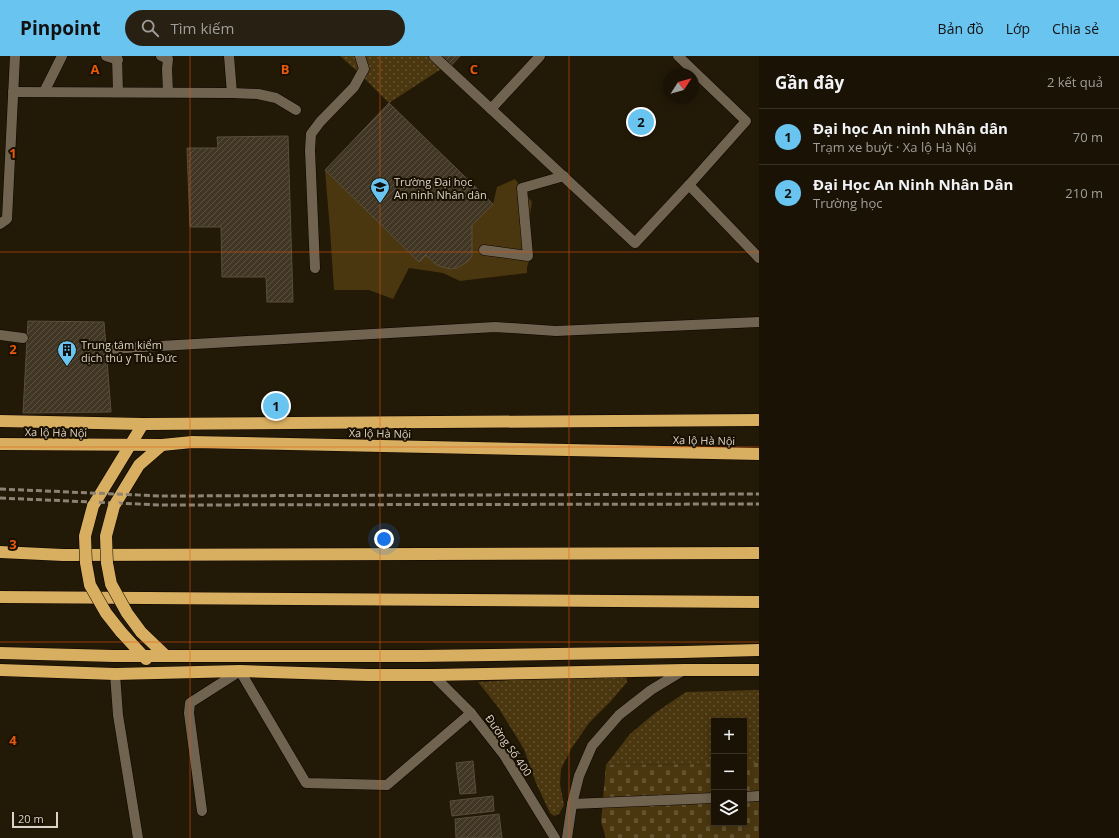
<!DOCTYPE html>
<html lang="vi">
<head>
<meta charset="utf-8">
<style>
  :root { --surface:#1a1305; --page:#272013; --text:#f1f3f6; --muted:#9f9e9a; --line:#383227; --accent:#69c4f0 }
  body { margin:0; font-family:"Open Sans",sans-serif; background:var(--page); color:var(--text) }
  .controls { position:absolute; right:12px; bottom:12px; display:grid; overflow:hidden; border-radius:0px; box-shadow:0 2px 10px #0003 }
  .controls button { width:36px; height:36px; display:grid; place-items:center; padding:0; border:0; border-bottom:1px solid var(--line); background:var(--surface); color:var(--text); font:20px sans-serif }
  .compass { position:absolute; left:663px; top:12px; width:36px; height:36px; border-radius:50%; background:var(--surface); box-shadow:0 2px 10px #0003; rotate:54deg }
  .scale { position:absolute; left:12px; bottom:10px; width:46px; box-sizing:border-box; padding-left:4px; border:2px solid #dad3c8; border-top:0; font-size:11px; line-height:14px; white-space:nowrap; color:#dad3c8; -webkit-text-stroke:3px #191001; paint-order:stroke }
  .you { position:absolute; left:384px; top:483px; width:14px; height:14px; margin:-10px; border:3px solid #fff; border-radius:50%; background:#1a73e8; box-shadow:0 0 0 6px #1a73e833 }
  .badge { display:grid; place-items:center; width:26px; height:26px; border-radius:50%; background:var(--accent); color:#111; font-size:13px; font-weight:700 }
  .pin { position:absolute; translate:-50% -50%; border:2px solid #fff; box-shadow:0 1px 4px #0006 }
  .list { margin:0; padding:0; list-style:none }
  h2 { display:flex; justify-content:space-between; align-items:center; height:52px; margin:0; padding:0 16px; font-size:17px }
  h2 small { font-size:13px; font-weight:400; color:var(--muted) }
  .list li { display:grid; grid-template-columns:26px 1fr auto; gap:12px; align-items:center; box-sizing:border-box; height:56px; padding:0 16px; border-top:1px solid var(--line) }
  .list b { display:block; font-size:15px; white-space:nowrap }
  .list p { margin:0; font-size:13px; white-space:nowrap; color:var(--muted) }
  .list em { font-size:13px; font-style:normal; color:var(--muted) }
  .icon { flex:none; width:22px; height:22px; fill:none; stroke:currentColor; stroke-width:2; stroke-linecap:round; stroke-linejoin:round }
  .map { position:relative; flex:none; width:759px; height:782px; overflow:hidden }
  header { display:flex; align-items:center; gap:24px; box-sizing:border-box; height:56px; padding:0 20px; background:var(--accent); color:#111 }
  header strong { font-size:19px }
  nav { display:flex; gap:22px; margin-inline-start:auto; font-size:14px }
  .search { width:280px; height:36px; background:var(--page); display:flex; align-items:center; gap:10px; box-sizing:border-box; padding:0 14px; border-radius:22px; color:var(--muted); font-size:15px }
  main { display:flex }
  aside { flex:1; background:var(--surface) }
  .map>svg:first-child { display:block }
  .grass { fill:url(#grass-dots) }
  .cemetery { fill:url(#cemetery-stones) }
  .pitch { fill:#4a3710 }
  .building { fill:url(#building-hatch); stroke:#5a4e3a }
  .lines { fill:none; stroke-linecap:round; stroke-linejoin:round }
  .minor-casing { stroke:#0c0400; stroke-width:11 }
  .highway-casing { stroke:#0c0400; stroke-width:13 }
  .minor { stroke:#706450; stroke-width:10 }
  .highway { stroke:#d8ae60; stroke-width:12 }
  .rail { stroke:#8c8375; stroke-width:3; stroke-dasharray:6 3; stroke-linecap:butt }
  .highway-bridge-casing { stroke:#0c0400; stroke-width:13; stroke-linecap:butt }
  .highway-bridge { stroke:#d8ae60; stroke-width:12 }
  .grid { fill:none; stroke:#e8590c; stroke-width:1; stroke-opacity:0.55 }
  .labels { text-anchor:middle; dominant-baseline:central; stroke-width:4; stroke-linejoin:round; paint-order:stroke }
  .poi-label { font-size:11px; fill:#dad3c8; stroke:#191001; text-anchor:start }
  .street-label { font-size:11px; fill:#dad3c8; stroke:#191001 }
  .grid-label { font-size:13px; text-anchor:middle; font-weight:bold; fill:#e8590c; stroke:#191001; stroke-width:4; stroke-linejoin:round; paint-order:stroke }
</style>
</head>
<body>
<header>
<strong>Pinpoint</strong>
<div class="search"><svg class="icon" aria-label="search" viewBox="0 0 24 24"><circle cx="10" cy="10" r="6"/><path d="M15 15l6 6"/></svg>Tìm kiếm</div>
<nav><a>Bản đồ</a><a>Lớp</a><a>Chia sẻ</a></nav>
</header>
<main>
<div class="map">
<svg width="759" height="782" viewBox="0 0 759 782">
  <defs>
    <pattern id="grass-dots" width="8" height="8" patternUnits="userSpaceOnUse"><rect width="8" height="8" fill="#4a3710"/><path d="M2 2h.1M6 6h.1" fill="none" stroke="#645331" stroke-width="1.8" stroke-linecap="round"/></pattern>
    <pattern id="cemetery-stones" width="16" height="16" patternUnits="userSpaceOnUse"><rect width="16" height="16" fill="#4a3710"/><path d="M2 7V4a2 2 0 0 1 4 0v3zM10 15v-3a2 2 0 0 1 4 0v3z" fill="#645331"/></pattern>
    <pattern id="building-hatch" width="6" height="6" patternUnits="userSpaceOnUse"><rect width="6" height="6" fill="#413623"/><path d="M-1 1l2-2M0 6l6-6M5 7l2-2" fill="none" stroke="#5c5241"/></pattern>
  </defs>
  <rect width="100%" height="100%" fill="#231907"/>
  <g class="grass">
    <polygon points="340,0 461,0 389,47 359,17"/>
    <polygon points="625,618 627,624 627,626 611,645 589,667 571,693 561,713 560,728 564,749 559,758 554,760 550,757 536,727 524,693 498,651 478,626"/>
    <polygon points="759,634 759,707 744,707 744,665 714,665 714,708 606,709 630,678 655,657 686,636"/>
  </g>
  <polygon class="cemetery" points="744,707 759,707 759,782 606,782 601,766 606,709 714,708 714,767 744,767"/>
  <path class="pitch" d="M325 114 419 206 426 199C443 215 455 217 472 200V169L493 148 497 131 515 123 532 146 528 173 532 197 527 211V217L460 225 443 217 409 212 393 243 369 234H334L330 174Z"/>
  <g class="building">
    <polygon points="437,0 460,0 449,12"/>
    <polygon points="389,47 493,148 472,169 472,200 467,206 457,212 450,213 439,210 433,206 426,199 419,206 325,114"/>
    <polygon points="288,80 293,246 267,246 266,221 222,221 221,171 190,171 187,92 218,92 217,81"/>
    <polygon points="28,265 104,266 111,356 23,357"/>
    <polygon points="473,705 476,737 460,738 456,707"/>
    <polygon points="493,740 494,755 452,760 450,745"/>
    <polygon points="499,758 502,782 456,782 455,763"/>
  </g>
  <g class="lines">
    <defs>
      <g id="minor">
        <polyline points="106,0 118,4"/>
        <polyline points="117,0 118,36"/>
        <polyline points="161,0 168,3 167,13 168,36"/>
        <polyline points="434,0 491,53"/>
        <polyline points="540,0 491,53 635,187 689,129 759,202"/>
        <polyline points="678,0 746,65 689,129"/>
        <polyline points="13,36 232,37 229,0"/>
        <polyline points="44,36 62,0"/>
        <polyline points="232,37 258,38 276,42 296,54"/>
        <polyline points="0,168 7,163 15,0"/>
        <polyline points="484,194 528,200 522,132 564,120"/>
        <polyline points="315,212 310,94 311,78 320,66 354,31 364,13 360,0"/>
        <polyline points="0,279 23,282"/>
        <polyline points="108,293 495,271 556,275 759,266"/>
        <polyline points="115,618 118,659 138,782"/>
        <polyline points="433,619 471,657 504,699 555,782"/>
        <polyline points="744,741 759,740"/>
        <polyline points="572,748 714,742"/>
        <polyline points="202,755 189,657 190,647 240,615 306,727 387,729 471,657"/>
        <polyline points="567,782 572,748 579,720 592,690 619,659 651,634 684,614"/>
      </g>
      <g id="highway">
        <polyline points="0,365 143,368 759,364"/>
        <polyline points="0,388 162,389 192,386 759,398"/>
        <polyline points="93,450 143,368"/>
        <polyline points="114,450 139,409 162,389"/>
        <polyline points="0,496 63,499 759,497"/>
        <polyline points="0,541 759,546"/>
        <polyline points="121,576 146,603"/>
        <polyline points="141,576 165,599"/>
        <polyline points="0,597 114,600 420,600 683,596 759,594"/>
        <polyline points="0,614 115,618 240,615 368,619 433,619 684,614 759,614"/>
      </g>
    </defs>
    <use href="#minor" class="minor-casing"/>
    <use href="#highway" class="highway-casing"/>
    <use href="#minor" class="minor"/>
    <use href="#highway" class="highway"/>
    <g class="rail">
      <polyline points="0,433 161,440 759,438"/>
      <polyline points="0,442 161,449 759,448"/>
    </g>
    <defs>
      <g id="highway-bridge">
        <polyline points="93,450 85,480 86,507 90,529 106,557 121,576"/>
        <polyline points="114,450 106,480 107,507 111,528 127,557 141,576"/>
      </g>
    </defs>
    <use href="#highway-bridge" class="highway-bridge-casing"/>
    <use href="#highway-bridge" class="highway-bridge"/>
  </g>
  <path class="grid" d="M190 0V782M380 0V782M569 0V782M0 196H759M0 391H759M0 586H759"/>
  <defs>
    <symbol id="university-pin" viewBox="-11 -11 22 30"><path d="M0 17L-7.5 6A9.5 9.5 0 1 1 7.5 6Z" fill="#69c4f0" stroke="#191001"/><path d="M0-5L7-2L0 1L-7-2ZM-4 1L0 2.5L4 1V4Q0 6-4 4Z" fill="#111"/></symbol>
    <symbol id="building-pin" viewBox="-11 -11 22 30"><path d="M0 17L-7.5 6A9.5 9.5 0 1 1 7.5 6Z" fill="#69c4f0" stroke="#191001"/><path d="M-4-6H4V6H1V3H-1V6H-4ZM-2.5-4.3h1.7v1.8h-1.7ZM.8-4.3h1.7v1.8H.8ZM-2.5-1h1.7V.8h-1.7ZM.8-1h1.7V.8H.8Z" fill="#111"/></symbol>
  </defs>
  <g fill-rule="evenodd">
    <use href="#university-pin" x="369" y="120" width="22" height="30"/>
    <use href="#building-pin" x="56" y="283" width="22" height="30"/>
  </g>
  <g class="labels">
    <g class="poi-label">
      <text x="394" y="125">Trường Đại học<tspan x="394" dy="13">An ninh Nhân dân</tspan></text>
      <text x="81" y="288">Trung tâm kiểm<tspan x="81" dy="13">dịch thú y Thủ Đức</tspan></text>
    </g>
    <g class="street-label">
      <text transform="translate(56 376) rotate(1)">Xa lộ Hà Nội</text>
      <text transform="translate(380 377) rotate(1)">Xa lộ Hà Nội</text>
      <text transform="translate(704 384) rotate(1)">Xa lộ Hà Nội</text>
      <text transform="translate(509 689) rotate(55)">Đường Số 400</text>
    </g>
  </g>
  <g class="grid-label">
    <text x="95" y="18">A</text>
    <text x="285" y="18">B</text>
    <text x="474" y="18">C</text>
    <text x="13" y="102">1</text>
    <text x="13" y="298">2</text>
    <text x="13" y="493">3</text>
    <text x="13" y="689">4</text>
  </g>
</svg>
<div class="controls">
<button>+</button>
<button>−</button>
<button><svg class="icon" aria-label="layers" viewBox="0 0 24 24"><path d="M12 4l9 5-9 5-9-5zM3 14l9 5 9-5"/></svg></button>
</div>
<svg class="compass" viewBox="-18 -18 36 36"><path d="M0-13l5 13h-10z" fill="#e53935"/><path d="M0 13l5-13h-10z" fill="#9f9e9a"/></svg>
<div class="scale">20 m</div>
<div class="you"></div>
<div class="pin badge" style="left:276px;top:350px">1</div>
<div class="pin badge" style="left:641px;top:66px">2</div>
</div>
<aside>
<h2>Gần đây<small>2 kết quả</small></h2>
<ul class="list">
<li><span class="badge">1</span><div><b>Đại học An ninh Nhân dân</b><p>Trạm xe buýt · Xa lộ Hà Nội</p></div><em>70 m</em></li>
<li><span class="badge">2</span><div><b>Đại Học An Ninh Nhân Dân</b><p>Trường học</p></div><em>210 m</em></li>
</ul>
</aside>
</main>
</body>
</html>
